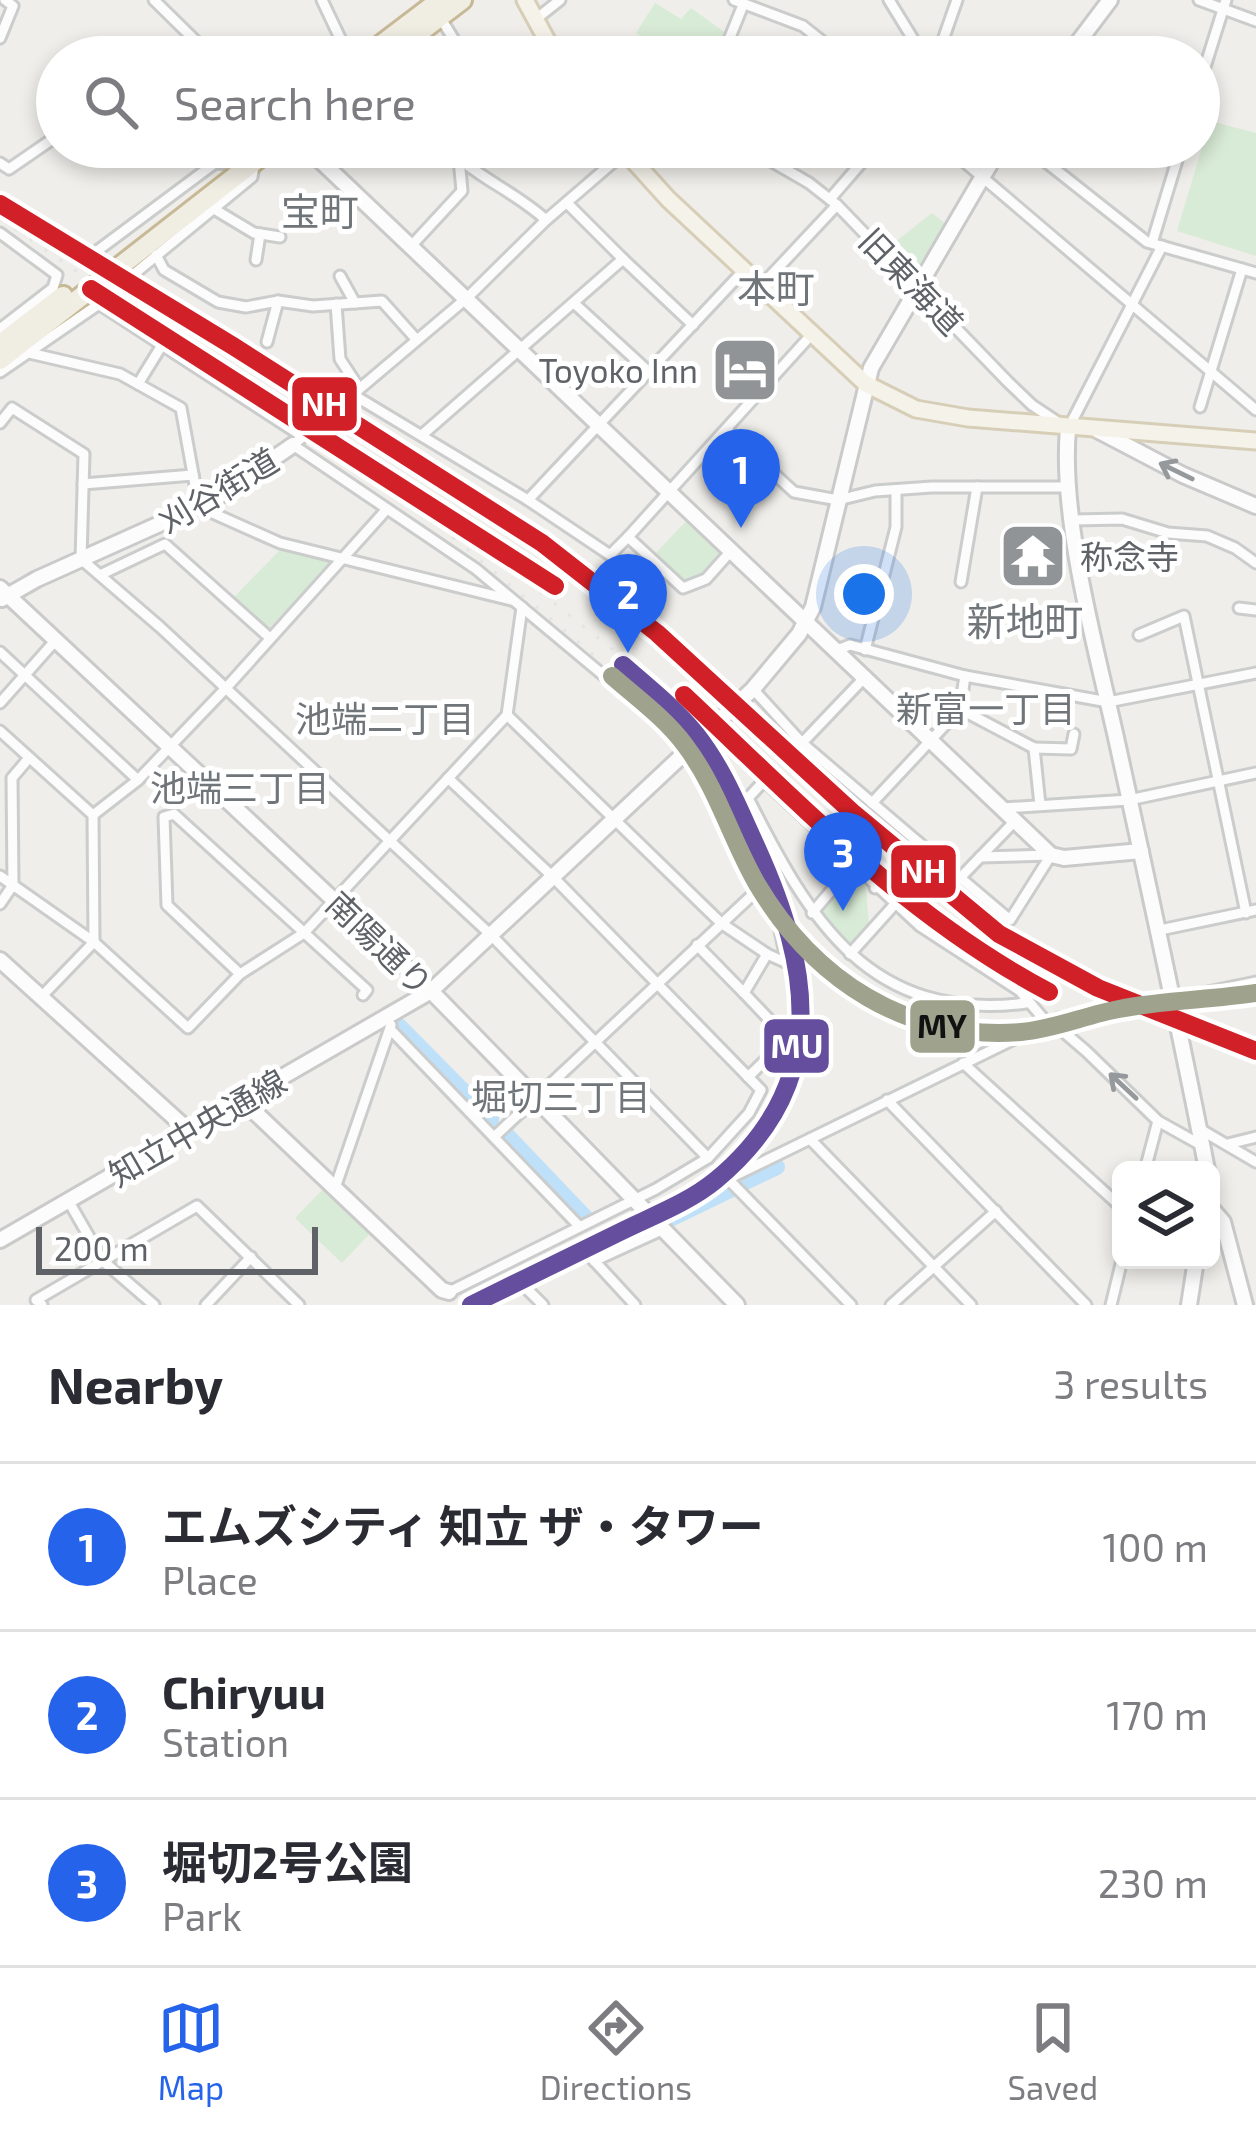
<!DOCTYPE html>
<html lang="en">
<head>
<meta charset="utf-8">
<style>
  :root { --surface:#fff; --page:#f7f7f7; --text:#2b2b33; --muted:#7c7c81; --line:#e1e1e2; --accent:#2563eb }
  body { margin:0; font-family:"Exo 2","Noto Sans JP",sans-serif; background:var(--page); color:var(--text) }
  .controls { position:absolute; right:36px; bottom:36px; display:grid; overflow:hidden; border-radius:18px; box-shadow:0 6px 18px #0003 }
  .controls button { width:108px; height:108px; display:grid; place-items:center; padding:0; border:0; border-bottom:3px solid var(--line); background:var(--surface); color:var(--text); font:60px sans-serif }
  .scale { position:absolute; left:36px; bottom:30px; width:282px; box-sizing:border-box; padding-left:12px; border:6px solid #5f6368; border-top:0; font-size:33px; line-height:42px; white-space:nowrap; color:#5f6368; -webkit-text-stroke:9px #fff; paint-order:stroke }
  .you { position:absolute; left:864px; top:594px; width:42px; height:42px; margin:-30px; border:9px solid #fff; border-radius:50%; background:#1a73e8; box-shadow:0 0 0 18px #1a73e833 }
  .badge { display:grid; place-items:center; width:78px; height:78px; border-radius:50%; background:var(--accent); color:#fff; font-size:39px; font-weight:700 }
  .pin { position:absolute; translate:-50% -99px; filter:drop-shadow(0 3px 6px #0008) }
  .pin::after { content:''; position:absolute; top:63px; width:42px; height:36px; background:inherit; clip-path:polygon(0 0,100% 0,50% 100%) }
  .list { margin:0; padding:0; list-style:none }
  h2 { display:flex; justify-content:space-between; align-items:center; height:156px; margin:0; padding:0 48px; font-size:51px }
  h2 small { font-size:39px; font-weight:400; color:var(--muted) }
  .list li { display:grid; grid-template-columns:78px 1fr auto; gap:36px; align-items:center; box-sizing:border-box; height:168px; padding:0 48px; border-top:3px solid var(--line) }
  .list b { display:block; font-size:45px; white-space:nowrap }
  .list p { margin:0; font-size:39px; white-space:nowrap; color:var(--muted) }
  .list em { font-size:39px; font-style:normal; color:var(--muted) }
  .icon { flex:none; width:66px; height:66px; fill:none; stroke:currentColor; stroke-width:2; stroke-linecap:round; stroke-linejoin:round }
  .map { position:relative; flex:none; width:1256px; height:1305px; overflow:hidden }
  .search { position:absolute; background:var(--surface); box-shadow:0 6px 18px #0003; left:36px; right:36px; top:36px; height:132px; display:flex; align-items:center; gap:30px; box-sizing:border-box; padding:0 42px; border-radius:66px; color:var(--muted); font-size:45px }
  .sheet { height:660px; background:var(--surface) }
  nav { display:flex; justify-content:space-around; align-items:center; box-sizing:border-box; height:168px; border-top:3px solid var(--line); background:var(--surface); font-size:33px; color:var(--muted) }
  nav a { display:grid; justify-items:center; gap:6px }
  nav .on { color:var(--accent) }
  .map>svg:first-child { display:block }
  .green { fill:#d8ebd6 }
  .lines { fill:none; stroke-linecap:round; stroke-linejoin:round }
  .river { stroke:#bfe0f9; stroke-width:16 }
  .street-casing { stroke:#cbcccc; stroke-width:15 }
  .secondary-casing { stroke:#cacacb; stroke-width:20 }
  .primary-casing { stroke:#d7ceb8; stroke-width:21 }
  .highway-casing { stroke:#c8b996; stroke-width:24 }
  .street { stroke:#fdfcfc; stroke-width:9 }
  .secondary { stroke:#fdfcfc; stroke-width:14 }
  .primary { stroke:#f4f2e9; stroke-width:15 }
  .highway { stroke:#f0ede3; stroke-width:18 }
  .rail { stroke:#e4e4e4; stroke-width:3; stroke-dasharray:3 15; stroke-linecap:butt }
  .rail-1-casing { stroke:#fff; stroke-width:27 }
  .rail-2-casing { stroke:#fff; stroke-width:27 }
  .rail-3-casing { stroke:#fff; stroke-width:27 }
  .rail-1 { stroke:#d12027; stroke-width:18 }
  .rail-2 { stroke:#654e9e; stroke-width:18 }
  .rail-3 { stroke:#9fa38d; stroke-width:18 }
  .oneway { stroke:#96999c }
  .labels { text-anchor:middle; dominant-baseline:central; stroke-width:10; stroke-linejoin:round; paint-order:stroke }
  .street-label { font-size:33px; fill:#5f6368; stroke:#fff }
  .poi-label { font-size:33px; fill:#5f6368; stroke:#fff; text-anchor:end }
  .neighbourhood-label { font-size:36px; fill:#70757a; stroke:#fff }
  .quarter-label { font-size:39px; fill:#70757a; stroke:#fff }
  .line-badge { stroke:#fff; stroke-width:4.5 }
  .badge-label { font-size:33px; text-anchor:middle; font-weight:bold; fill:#fff }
  .pale-badge-label { font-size:33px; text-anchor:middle; font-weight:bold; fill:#111 }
</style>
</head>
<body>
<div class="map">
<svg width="1256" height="1305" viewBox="0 0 1256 1305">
  <rect width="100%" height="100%" fill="#efeeea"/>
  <g class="green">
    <polygon points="655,3 681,19 691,8 727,34 717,57 700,57 678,45 671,56 636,33"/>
    <polygon points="1210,121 1256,133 1256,256 1177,231"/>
    <polygon points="932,213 946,224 915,274 889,247"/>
    <polygon points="688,519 722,551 722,556 703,575 685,583 655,554"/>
    <polygon points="283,547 333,563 266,631 232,599"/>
    <polygon points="852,872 866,888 869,929 849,947 819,909"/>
    <polygon points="326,1186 373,1230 342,1263 295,1218"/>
  </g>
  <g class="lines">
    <g class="river">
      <polyline points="399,1026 491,1119"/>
      <polyline points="505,1133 586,1218"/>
      <polyline points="741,1184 777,1167"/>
      <polyline points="668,1220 730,1190"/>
      <polyline points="612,1244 649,1229"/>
    </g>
    <defs>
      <g id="street">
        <polyline points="154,0 212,57"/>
        <polyline points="322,0 349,57"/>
        <polyline points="734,0 803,26 842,57"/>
        <polyline points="889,0 924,57"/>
        <polyline points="1199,0 1256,21"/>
        <polyline points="440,17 459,48 445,57"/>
        <polyline points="536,19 560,0"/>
        <polyline points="0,38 13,6 5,0"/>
        <polyline points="103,44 111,57"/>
        <polyline points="722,57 743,5"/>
        <polyline points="937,57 957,0"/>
        <polyline points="1199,86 1226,0"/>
        <path d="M456 147V156C485 181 519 195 546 220"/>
        <polyline points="747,147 809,183 837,205 1008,382 1032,405 1068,429 1162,246"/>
        <polyline points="947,147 1256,410"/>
        <polyline points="1027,147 1147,242 1256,273"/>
        <polyline points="625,152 546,220 468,297 293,445 476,569 699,755 764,884 777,917 787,963 767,954 744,993 783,1034 781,1045 748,1077"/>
        <polyline points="631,160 649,147"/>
        <polyline points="0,163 9,169 57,136"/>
        <polyline points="830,199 875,147"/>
        <polyline points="214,209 254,233 280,237"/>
        <polyline points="0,233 57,275 53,288 0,329"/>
        <polyline points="1152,243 1181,147"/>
        <polyline points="412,245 462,191 459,159"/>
        <polyline points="97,251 215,163 234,164"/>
        <polyline points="156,255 164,270 218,302 246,307 278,301 313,306 382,301 416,339"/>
        <polyline points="623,259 693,325"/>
        <polyline points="256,260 260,234"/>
        <polyline points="134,274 252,177 254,167"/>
        <polyline points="340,276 355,303"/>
        <polyline points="761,286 837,205"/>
        <polyline points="336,304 340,359 359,388"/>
        <polyline points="575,304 649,372"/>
        <polyline points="267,342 278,301"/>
        <polyline points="25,352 120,374 181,408 199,507 280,543 511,600"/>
        <polyline points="0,372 99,304 302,436"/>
        <polyline points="138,384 162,345"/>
        <polyline points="352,394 528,500 610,555 628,537 683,588 706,579 731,551"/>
        <polyline points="1200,407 1242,269"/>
        <polyline points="0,423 12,408 84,454 81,559 160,627 491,935 708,1158 656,1189 449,1292"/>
        <polyline points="727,430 794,492 838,500 875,491 932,487 1067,487"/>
        <polyline points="422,435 623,259 567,203"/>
        <polyline points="83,484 193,475"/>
        <polyline points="528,500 745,269"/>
        <polyline points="1073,520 1122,519 1168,533 1207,536 1235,548 1256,563"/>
        <polyline points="628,537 812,334"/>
        <polyline points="102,574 165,544 270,638"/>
        <polyline points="961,582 977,487"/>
        <polyline points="1239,608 1256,610"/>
        <polyline points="1139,635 1184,616 1246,913"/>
        <polyline points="837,650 850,645 965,676 1108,702 1256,673"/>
        <polyline points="865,650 896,527 896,490"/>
        <polyline points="0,652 138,780"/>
        <polyline points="866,676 802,743 918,842 875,888"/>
        <polyline points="753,689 802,743"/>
        <polyline points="0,703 55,641"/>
        <polyline points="960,709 1034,748 1040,805"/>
        <polyline points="507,715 721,923 767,954"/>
        <polyline points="0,731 93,815 94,942 43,995"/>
        <polyline points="1034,748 1071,749 1074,734"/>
        <polyline points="448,778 553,877 761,1090 749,1113 708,1158"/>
        <polyline points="872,803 960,709 965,676"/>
        <polyline points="1003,808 1129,800 1256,773"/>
        <polyline points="93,815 138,780 226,688 387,509"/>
        <polyline points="918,842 1010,920 1051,855"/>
        <polyline points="980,857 1051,855"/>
        <polyline points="0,876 94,942 188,1028 240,974 304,933 507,715 522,607"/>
        <polyline points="960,878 1015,821"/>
        <polyline points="0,904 13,885 12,778 29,758"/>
        <polyline points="812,913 853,865"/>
        <polyline points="1160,930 1256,910"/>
        <polyline points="697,945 744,993"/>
        <polyline points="850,954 895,904"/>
        <polyline points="240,974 167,905 164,817 174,814 367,990 363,995"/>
        <polyline points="1174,999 1256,982"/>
        <path d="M1026 1003C869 1023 809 919 748 798L763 782 768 784 920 926 1020 991 1047 1023 1058 1027 1087 1052 1158 1121 1201 1145"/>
        <polyline points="390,1029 579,1226"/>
        <polyline points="963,1063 1121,1207"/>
        <polyline points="887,1100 1086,1305"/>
        <polyline points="1198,1128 1256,1162"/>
        <polyline points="494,1137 764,884"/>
        <polyline points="810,1139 971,1305"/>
        <polyline points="1228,1144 1256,1137"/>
        <polyline points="1145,1170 1158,1121"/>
        <polyline points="335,1188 391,1025"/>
        <polyline points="69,1202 103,1261 154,1305"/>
        <polyline points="587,1253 635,1305"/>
        <polyline points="594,1261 664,1229"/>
        <polyline points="524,1286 543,1305"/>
        <polyline points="42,1305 36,1300 197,1206 299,1305"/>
        <polyline points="206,1305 251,1257"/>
        <polyline points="851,1305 728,1179 1047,1023 1059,1018 1065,1023"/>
        <polyline points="891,1305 996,1211"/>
        <polyline points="1111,1305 1122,1260"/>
      </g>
      <g id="secondary">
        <polyline points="1067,57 1110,0"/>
        <polyline points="306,147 1051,855 1064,858 1141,851"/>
        <path d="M1068 429C1060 517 1095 645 1115 733 1147 879 1179 1024 1207 1170"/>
        <polyline points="1097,430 1183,475 1256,506"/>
        <polyline points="0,588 431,991 737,1305"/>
        <polyline points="2,599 37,579 213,500 293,445"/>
        <polyline points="0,960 189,1131"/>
        <polyline points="242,1100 442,1290 449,1292"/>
        <polyline points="1211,1208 1223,1222 1245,1305"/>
        <polyline points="0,1240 431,991 753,689 799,634 813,607 871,368 1000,147"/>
        <polyline points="1189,1305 1196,1260"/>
      </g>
      <g id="primary">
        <polyline points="525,0 556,57"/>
        <polyline points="621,147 668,199 866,384 916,409 968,418 1256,441"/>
      </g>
      <g id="highway">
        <polyline points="365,57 440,0"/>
        <polyline points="387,57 462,0"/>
        <polyline points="0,344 63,296"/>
        <polyline points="0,360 273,147"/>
      </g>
    </defs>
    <use href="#street" class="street-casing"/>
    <use href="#secondary" class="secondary-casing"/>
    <use href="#primary" class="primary-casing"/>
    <use href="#highway" class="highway-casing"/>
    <use href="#street" class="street"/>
    <use href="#secondary" class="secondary"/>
    <use href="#primary" class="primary"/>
    <use href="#highway" class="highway"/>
    <g class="rail">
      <polyline points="0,219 292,419"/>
      <polyline points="370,468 680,727 732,796"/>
      <polyline points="540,592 626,660"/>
    </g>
    <defs>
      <g id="rail-1">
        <polyline points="0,204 233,346 542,543 657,633 852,812 999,934 1098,988 1256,1051"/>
        <polyline points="91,289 555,586"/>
        <path d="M684 695C800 804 907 917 1049 992"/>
      </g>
      <path id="rail-2" d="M471 1305C521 1281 570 1256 620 1232 652 1216 688 1203 716 1180 831 1084 812 970 757 848 739 809 723 768 696 734 675 708 648 687 623 665"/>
      <path id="rail-3" d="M612 676C637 698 665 718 685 745 717 787 731 839 757 884 814 980 907 1041 1021 1032 1055 1029 1086 1015 1119 1009 1164 1000 1211 1000 1256 993"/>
    </defs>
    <use href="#rail-1" class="rail-1-casing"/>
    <use href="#rail-2" class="rail-2-casing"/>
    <use href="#rail-3" class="rail-3-casing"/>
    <use href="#rail-1" class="rail-1"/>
    <use href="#rail-2" class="rail-2"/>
    <use href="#rail-3" class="rail-3"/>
  </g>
  <defs><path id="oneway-shaft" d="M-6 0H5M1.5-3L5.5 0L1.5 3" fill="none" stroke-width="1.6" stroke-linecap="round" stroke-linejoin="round" transform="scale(3)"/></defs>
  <g class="oneway">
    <use href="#oneway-shaft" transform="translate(1176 471) rotate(-154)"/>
    <use href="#oneway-shaft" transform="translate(1123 1086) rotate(-137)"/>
  </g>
  <defs>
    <symbol id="hotel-square" viewBox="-11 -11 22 22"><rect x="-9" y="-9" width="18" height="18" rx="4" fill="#919496" stroke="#fff"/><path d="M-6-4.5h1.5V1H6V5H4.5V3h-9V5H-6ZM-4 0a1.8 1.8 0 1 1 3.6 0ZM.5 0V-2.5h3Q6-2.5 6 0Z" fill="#fff"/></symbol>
    <symbol id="temple-square" viewBox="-11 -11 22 22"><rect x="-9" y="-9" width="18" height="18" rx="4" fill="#919496" stroke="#fff"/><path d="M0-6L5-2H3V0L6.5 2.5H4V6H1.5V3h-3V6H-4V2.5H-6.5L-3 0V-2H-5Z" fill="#fff"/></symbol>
  </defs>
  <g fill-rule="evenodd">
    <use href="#hotel-square" x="707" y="332" width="76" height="76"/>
    <use href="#temple-square" x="995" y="518" width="76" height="76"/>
  </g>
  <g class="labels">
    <g class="street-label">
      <text transform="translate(912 281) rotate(46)">旧東海道</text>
      <text transform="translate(218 490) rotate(-31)">刈谷街道</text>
      <text transform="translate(380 943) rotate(44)">南陽通り</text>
      <text transform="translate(197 1127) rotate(-30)">知立中央通線</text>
    </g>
    <g class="poi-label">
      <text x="698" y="370">Toyoko Inn</text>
      <text x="1080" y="556" text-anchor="start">称念寺</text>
    </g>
    <g class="neighbourhood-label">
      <text x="986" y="707">新富一丁目</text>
      <text x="385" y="717">池端二丁目</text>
      <text x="240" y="786">池端三丁目</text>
      <text x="561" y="1095">堀切三丁目</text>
    </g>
    <g class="quarter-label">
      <text x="320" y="210">宝町</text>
      <text x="776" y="287">本町</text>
      <text x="1025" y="620">新地町</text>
    </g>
  </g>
  <g class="line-badge">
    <rect x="290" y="375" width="69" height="58" rx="12" fill="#d12027"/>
    <rect x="889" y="843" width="69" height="57" rx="12" fill="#d12027"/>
    <rect x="908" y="998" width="69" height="57" rx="12" fill="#9fa38d"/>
    <rect x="762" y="1017" width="69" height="58" rx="12" fill="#654e9e"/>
  </g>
  <g class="badge-label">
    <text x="324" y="416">NH</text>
    <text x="923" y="883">NH</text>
    <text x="797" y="1058">MU</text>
  </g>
  <g class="pale-badge-label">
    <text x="942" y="1038">MY</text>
  </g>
</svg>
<div class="controls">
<button><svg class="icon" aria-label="layers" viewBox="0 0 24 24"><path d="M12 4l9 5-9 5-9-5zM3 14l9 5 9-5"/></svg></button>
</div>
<div class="scale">200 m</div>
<div class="you"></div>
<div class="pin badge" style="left:741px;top:528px">1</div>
<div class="pin badge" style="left:628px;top:653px">2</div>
<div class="pin badge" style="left:843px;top:911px">3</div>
<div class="search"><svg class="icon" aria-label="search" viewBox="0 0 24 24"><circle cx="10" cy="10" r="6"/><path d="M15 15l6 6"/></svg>Search here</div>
</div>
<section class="sheet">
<h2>Nearby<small>3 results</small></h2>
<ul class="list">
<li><span class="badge">1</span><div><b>エムズシティ 知立 ザ・タワー</b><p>Place</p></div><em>100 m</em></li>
<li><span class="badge">2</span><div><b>Chiryuu</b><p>Station</p></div><em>170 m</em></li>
<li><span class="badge">3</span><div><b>堀切2号公園</b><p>Park</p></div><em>230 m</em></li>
</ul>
</section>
<nav>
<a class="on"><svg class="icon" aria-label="map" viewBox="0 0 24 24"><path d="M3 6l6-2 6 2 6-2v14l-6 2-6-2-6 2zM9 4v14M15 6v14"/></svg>Map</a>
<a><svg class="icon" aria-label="directions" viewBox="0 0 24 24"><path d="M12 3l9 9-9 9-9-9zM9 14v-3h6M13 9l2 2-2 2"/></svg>Directions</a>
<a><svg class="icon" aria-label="saved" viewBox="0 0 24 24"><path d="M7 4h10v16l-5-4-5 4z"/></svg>Saved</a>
</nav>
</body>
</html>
